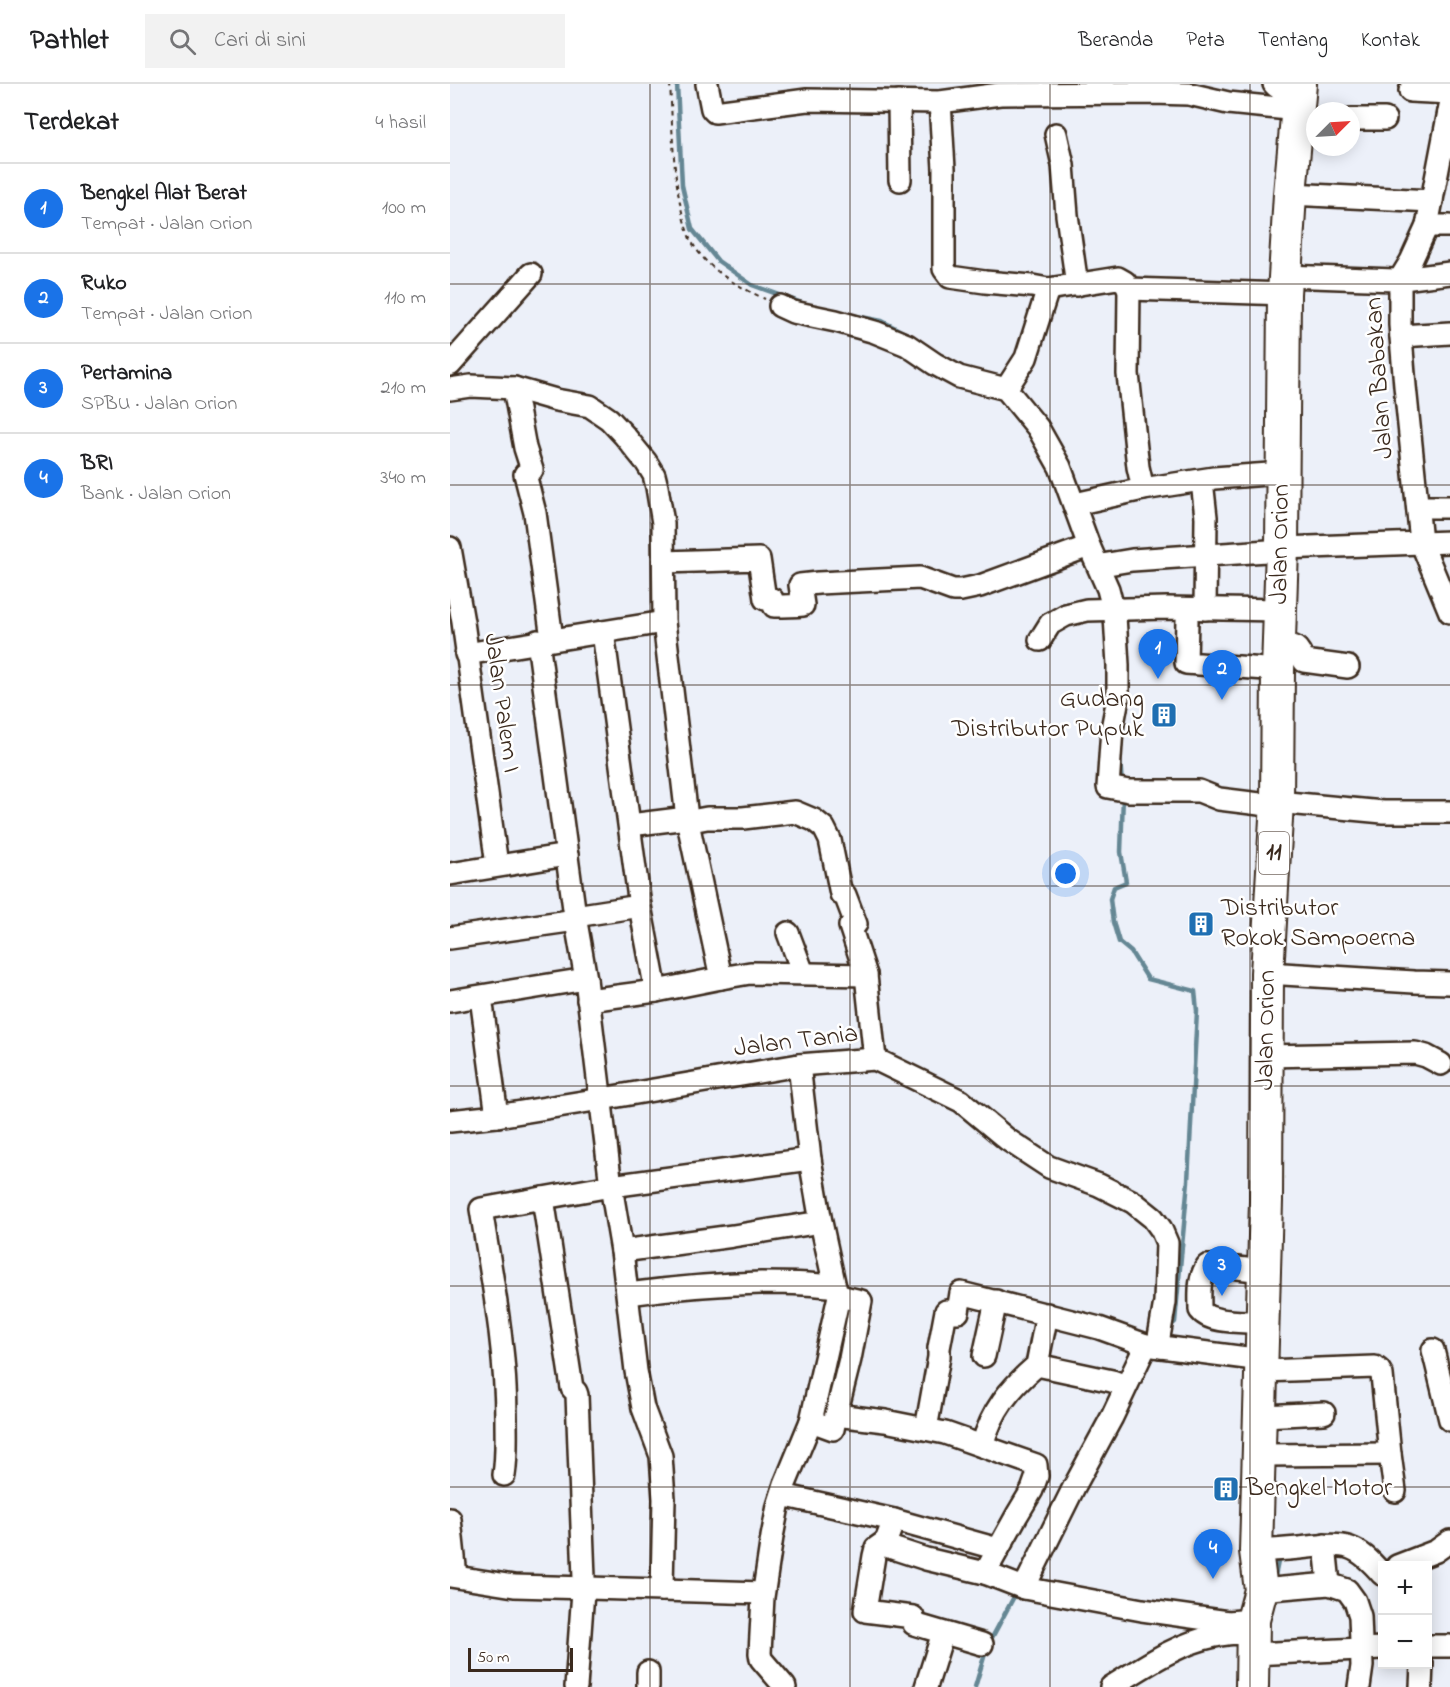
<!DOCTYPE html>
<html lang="id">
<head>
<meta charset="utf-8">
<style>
  :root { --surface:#fff; --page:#f2f2f2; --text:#202124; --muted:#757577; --line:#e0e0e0; --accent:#1a73e8 }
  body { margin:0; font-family:"Indie Flower",sans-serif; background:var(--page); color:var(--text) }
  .controls { position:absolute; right:18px; bottom:18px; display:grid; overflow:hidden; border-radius:0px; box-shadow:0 3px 15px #0003 }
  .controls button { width:54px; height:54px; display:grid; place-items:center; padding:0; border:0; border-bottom:2px solid var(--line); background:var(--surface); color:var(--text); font:30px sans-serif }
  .compass { position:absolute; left:856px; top:18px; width:54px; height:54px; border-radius:50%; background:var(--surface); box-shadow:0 3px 15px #0003; rotate:66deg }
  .scale { position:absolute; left:18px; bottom:15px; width:105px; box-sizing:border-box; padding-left:6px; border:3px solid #3b2a1e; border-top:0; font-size:16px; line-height:21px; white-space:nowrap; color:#3b2a1e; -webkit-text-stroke:4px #fff; paint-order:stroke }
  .you { position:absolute; left:616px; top:790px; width:21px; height:21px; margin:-15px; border:4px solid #fff; border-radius:50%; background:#1a73e8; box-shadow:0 0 0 9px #1a73e833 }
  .badge { display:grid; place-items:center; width:39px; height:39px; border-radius:50%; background:var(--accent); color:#fff; font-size:20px; font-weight:700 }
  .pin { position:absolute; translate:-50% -50px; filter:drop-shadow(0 2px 3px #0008) }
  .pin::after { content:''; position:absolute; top:32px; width:21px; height:18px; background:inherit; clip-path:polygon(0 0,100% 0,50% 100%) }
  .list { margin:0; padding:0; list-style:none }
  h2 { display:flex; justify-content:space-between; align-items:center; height:78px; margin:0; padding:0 24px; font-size:26px }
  h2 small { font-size:20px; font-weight:400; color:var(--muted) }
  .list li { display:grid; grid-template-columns:39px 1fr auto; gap:18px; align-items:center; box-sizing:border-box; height:90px; padding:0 24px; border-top:2px solid var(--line) }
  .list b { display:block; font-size:22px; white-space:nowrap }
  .list p { margin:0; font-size:20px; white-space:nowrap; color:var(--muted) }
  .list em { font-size:20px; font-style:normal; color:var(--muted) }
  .icon { flex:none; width:33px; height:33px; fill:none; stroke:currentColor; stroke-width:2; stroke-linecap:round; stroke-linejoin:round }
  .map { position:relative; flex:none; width:1000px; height:1603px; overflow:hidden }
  header { display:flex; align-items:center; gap:36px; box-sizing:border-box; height:84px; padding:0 30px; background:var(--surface); border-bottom:2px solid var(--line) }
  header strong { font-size:28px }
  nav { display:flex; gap:33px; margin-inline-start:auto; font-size:21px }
  .search { width:420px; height:54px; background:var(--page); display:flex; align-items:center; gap:15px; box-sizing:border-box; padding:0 21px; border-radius:0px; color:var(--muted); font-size:22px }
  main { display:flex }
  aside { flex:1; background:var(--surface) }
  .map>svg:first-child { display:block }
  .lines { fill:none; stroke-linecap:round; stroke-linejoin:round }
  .stream { stroke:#658794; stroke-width:4.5 }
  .minor-casing { stroke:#3b2a1e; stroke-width:26 }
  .highway-casing { stroke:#3b2a1e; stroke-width:36 }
  .path { stroke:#3b2a1e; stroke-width:2; stroke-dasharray:4.5 4.5; stroke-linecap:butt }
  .minor { stroke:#fff; stroke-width:21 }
  .highway { stroke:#fff; stroke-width:32 }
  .grid { fill:none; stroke:#3b2a1e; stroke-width:1.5; stroke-opacity:0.55 }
  .labels { text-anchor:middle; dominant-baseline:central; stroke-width:5; stroke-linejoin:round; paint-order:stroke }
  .shield { fill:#fff; stroke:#766a62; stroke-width:1.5 }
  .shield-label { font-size:24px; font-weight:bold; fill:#3b2a1e }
  .street-label { font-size:26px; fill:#3b2a1e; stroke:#fff }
  .poi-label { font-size:26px; fill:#3b2a1e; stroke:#fff; text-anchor:start }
</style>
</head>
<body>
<header>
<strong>Pathlet</strong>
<div class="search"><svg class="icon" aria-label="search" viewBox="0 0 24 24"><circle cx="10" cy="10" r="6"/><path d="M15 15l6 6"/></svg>Cari di sini</div>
<nav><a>Beranda</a><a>Peta</a><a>Tentang</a><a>Kontak</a></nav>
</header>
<main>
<aside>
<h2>Terdekat<small>4 hasil</small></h2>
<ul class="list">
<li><span class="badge">1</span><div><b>Bengkel Alat Berat</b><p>Tempat · Jalan Orion</p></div><em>100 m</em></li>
<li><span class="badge">2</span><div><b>Ruko</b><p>Tempat · Jalan Orion</p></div><em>110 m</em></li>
<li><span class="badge">3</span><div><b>Pertamina</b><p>SPBU · Jalan Orion</p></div><em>210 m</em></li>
<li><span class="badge">4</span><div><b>BRI</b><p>Bank · Jalan Orion</p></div><em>340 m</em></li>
</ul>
</aside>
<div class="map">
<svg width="1000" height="1603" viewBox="0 0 1000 1603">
  <rect width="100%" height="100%" fill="#ecf0f9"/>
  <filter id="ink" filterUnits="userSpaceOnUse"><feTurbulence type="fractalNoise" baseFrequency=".0167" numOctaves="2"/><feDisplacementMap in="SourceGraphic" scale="12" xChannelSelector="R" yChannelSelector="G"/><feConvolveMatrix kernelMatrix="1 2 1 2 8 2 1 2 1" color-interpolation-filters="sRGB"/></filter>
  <g filter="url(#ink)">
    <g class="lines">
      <g class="stream">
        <polyline points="227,0 232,101 242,145 268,177 302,201 355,220"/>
        <polyline points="401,231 432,237 455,249"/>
        <polyline points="670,674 672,701"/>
        <polyline points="673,712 671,768 676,798 664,803 660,815 663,838 669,858 681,868 698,895 745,907 747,927 738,1097 725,1238 719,1243"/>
        <polyline points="672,1289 683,1264"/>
        <polyline points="824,1497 829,1473"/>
        <polyline points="525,1603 537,1563 567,1507"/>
      </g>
      <defs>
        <g id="minor">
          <polyline points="257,0 262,25 265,28 357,16 490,18 550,10 702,9 739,10 778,19 847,26"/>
          <path d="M824 0C831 8 840 8 849 9"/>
          <polyline points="960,7 1000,9"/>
          <polyline points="449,17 450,96"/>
          <polyline points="490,18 494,85 494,185 500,193 535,198 582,202 598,205 668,194 675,198 679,205 834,210"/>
          <polyline points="1000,22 977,142 961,177 950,195 950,241 955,302 971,458 1000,528"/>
          <polyline points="901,35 935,35"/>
          <polyline points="606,50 613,81 617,131 627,201"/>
          <polyline points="840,110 982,117"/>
          <polyline points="977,142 1000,142"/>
          <polyline points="835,192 945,196 1000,189"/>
          <polyline points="679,205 678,290 688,383 693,405"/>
          <polyline points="330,222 343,228 386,237 425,248 457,261 485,280 509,293 556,305 588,344 610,383 639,462 658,505 665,532 668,581 668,614 662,645 658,703 679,707 749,707 769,715 826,722"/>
          <polyline points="951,252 1000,249"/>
          <polyline points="0,281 81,190"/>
          <polyline points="64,304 75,364 82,386 75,390 85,429 102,555"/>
          <polyline points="0,305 21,302 64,304 106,316 140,322 159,335 174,351 196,378 204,391 207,403 213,439 214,538 237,734 271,894 206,907 138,916"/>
          <polyline points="556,305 576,274 598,205"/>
          <polyline points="752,397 756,433 755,525"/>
          <polyline points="625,420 693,405 764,394 832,389"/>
          <polyline points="968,423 1000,423"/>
          <polyline points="0,464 13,538 47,781"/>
          <polyline points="832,464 1000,458"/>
          <path d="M214 478 309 475 315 515H322L324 522C334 522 343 522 353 521L350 501 368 499 470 494 503 506H511L530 502 639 462"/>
          <polyline points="650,484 658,480 682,476 832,466"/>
          <polyline points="737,536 736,579 828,586"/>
          <polyline points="153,548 190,822 206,907"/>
          <polyline points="590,556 600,540 616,531 637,526 717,524 830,526"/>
          <path d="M829 561C847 562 846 561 854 577L898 583"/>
          <polyline points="16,570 214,538"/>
          <polyline points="827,718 933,728 1000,728"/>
          <polyline points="180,741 237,734 241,737 257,734 293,734 345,728 364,736 374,744 380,756 391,810 395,811 406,840 400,842 416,891 425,975"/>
          <polyline points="0,790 117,771"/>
          <polyline points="125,832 190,822"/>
          <polyline points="338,849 353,889"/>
          <polyline points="0,854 126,836"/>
          <polyline points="817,889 964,898 1000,899"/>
          <polyline points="271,894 300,889 416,891"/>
          <polyline points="31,913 47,1032"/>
          <polyline points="0,917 136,895"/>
          <polyline points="816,972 965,969 976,972 991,980"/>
          <polyline points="0,1037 47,1032 151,1015 349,981 425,975 511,1017 558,1056 599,1083 649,1101 683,1118 703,1134 711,1145 717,1159 715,1218 709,1253 711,1263"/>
          <polyline points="360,1075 371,1138 385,1203"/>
          <polyline points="93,1114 122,1304 126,1308 127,1311 134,1494 126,1603"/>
          <polyline points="172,1167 283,1152 371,1138"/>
          <path d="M768 1182H757C748 1194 750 1212 750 1226 760 1240 796 1237 812 1239"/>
          <polyline points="787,1184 814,1187"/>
          <path d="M178 1210C222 1204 266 1200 311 1199 336 1199 360 1199 385 1203L389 1212 411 1217 400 1275 386 1331"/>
          <polyline points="983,1266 1000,1336"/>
          <polyline points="534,1272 546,1217"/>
          <polyline points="587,1281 662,1297 676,1302"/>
          <polyline points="812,1287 925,1283 929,1286 932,1291 940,1370 945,1407"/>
          <polyline points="811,1332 874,1329"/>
          <polyline points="361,1337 383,1345 386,1331 435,1337 495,1349 586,1381 587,1392 582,1406 567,1431 535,1489"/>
          <polyline points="476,1345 489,1273 489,1264 496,1227 508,1228 511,1209 649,1244 696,1261 812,1276"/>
          <path d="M532 1362C542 1326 559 1305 587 1281L597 1230"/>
          <polyline points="809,1371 940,1370"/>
          <path d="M54 1391C57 1372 56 1354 56 1335 56 1264 42 1195 31 1125L161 1102 360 1075 349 981"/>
          <polyline points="332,1411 444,1436 548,1465"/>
          <polyline points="0,1435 6,1492"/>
          <polyline points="444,1436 436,1457 439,1463 476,1475 535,1489 574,1504 692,1526 778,1538 803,1536"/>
          <polyline points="436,1457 426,1464 424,1472 415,1527 463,1533 464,1540 532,1560"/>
          <polyline points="875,1461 879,1500"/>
          <path d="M806 1467C824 1466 841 1465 858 1463 897 1459 906 1460 932 1490"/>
          <polyline points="947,1482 986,1467 1000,1457"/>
          <polyline points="0,1492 64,1502 212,1506 212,1502 214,1415 211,1372 193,1324 186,1287 172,1167 161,1102 136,895 125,832 88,557"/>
          <polyline points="574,1504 624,1403 662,1333 696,1261"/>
          <polyline points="212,1506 313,1509"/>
          <polyline points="811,1506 879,1500 897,1506 905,1517 910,1532 912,1582 909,1603"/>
          <polyline points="978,1562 1000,1562"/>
          <polyline points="802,1570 932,1564"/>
          <polyline points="198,1603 198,1588"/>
          <polyline points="335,1603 311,1575 310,1569 313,1513 322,1453 328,1422 335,1400 361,1337 389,1212"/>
          <polyline points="476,1603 493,1549"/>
          <path d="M661 1603C695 1582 726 1560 765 1552 776 1550 786 1548 798 1551"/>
          <polyline points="971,1603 972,1580"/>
        </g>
        <polyline id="highway" points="802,1603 803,1536 811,1506 806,1467 816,1117 817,889 827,718 828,586 832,464 834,210 840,110 850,0"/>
      </defs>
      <use href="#minor" class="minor-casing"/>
      <use href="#highway" class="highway-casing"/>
      <path class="path" d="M220 0C223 47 222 97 236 143 238 148 239 155 243 160 259 187 288 202 315 215"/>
      <use href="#minor" class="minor"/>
      <use href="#highway" class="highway"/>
    </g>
  </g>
  <path class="grid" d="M200 0V1603M400 0V1603M600 0V1603M800 0V1603M0 200H1000M0 401H1000M0 601H1000M0 802H1000M0 1002H1000M0 1202H1000M0 1403H1000"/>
  <defs>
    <symbol id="building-square" viewBox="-11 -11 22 22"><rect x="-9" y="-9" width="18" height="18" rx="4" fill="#1f6fb2" stroke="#fff"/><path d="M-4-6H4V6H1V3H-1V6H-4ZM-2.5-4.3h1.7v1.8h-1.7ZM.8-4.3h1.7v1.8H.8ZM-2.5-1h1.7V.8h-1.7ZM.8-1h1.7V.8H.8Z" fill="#fff"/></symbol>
  </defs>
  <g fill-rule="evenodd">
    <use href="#building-square" x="699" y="616" width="30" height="30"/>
    <use href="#building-square" x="736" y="825" width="30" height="30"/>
    <use href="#building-square" x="761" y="1390" width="30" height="30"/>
  </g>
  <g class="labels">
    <rect class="shield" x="809" y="748" width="30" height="42" rx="4.5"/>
    <g class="shield-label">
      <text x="824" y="769">11</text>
    </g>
    <g class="street-label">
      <text transform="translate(930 294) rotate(-94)">Jalan Babakan</text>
      <text transform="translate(831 460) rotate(-89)">Jalan Orion</text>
      <text transform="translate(51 619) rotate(82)">Jalan Palem I</text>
      <text transform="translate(817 946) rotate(-89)">Jalan Orion</text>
      <text transform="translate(346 958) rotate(-7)">Jalan Tania</text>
    </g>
    <g class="poi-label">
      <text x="694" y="616" text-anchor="end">Gudang<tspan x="694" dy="30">Distributor Pupuk</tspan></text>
      <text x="771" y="825">Distributor<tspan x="771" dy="30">Rokok Sampoerna</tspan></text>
      <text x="796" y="1405">Bengkel Motor</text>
    </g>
  </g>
</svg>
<div class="controls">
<button>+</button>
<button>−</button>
</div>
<svg class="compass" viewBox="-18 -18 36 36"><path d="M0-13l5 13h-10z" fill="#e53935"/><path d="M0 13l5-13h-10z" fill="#757577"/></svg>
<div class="scale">50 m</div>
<div class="you"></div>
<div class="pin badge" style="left:708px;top:595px">1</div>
<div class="pin badge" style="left:772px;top:616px">2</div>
<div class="pin badge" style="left:772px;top:1212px">3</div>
<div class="pin badge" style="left:763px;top:1495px">4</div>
</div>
</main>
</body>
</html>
